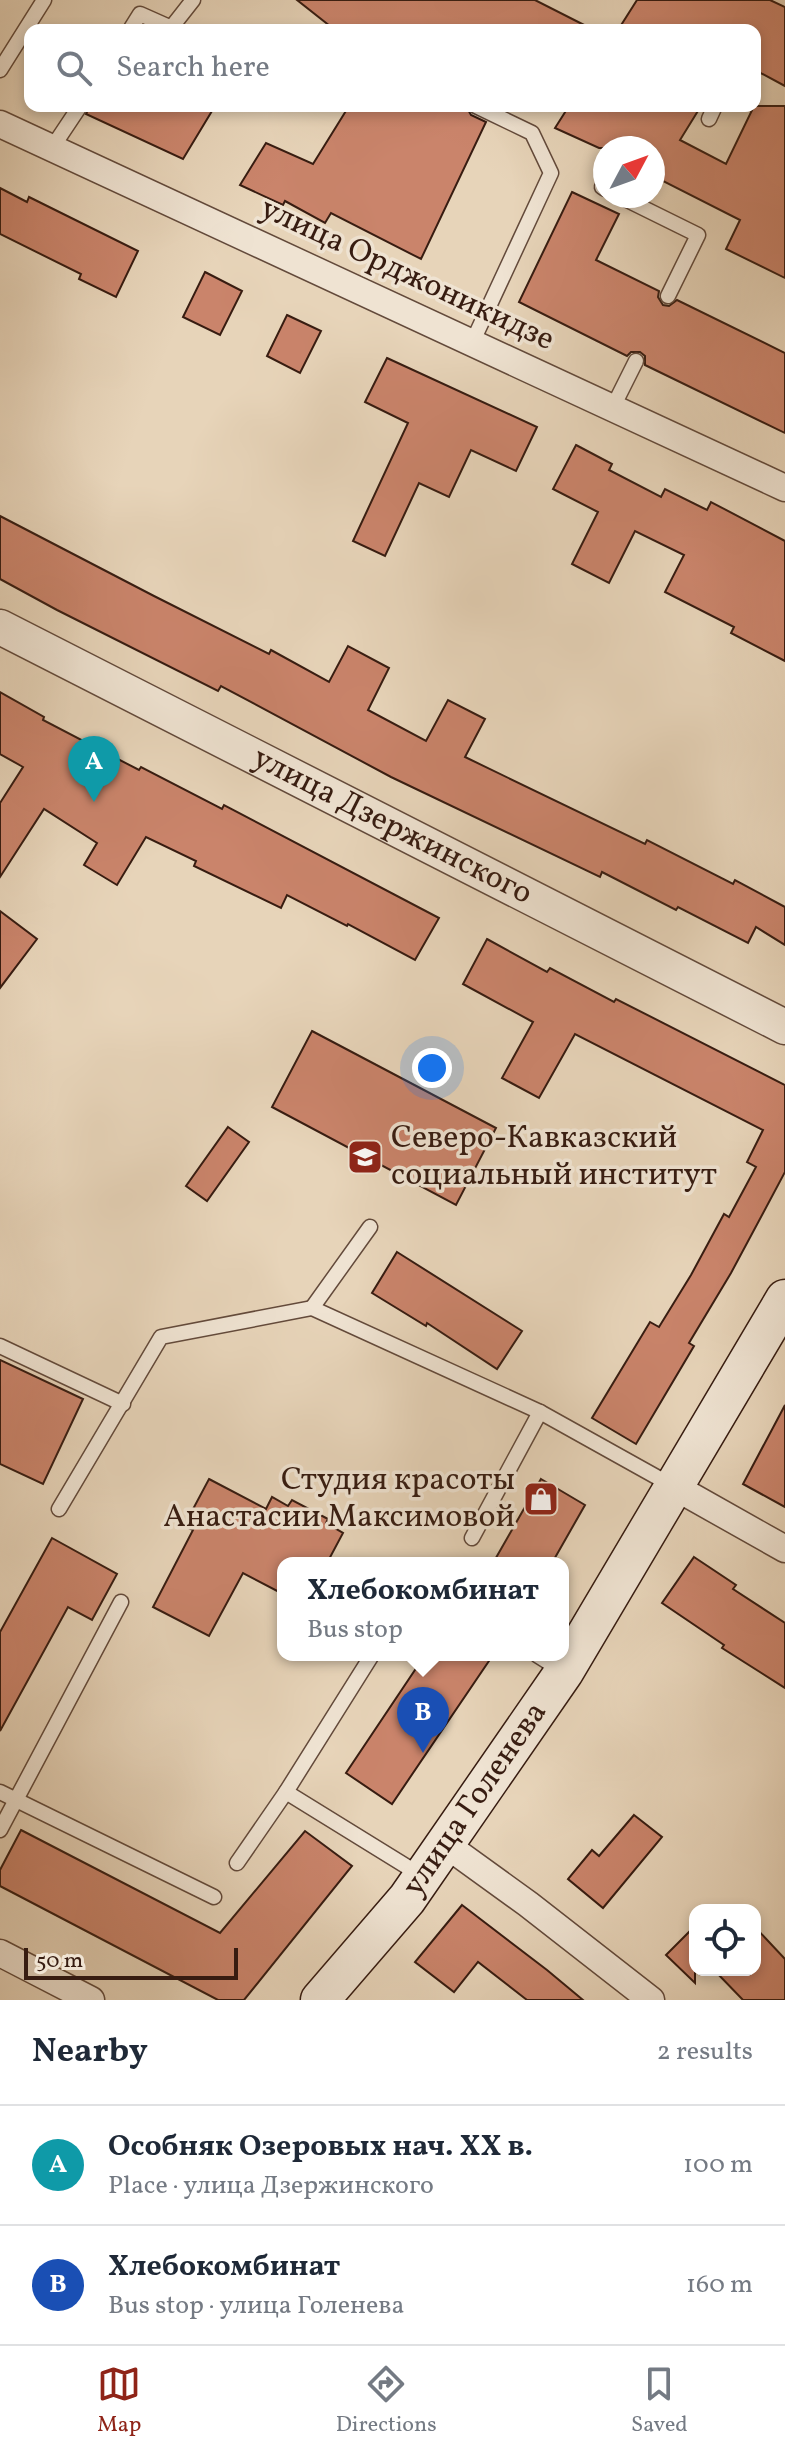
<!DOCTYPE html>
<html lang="en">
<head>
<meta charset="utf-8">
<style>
  :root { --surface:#fff; --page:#f2f2f3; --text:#1f2937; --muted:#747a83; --line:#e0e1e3; --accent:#8f2418 }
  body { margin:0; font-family:Vollkorn,serif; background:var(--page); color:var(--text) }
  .controls { position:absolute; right:24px; bottom:24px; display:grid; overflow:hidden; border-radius:16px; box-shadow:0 4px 12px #0003 }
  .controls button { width:72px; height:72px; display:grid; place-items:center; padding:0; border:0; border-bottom:2px solid var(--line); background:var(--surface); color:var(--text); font:40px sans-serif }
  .compass { position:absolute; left:593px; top:136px; width:72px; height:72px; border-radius:50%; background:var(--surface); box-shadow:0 4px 12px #0003; rotate:49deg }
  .scale { position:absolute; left:24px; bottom:20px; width:214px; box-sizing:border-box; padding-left:8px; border:4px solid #371c11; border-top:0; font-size:22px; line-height:28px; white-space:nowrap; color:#371c11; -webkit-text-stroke:6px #efe3d2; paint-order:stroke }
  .you { position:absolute; left:432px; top:1068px; width:28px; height:28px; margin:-20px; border:6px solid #fff; border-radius:50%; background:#1a73e8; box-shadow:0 0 0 12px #1a73e833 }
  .badge { display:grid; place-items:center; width:52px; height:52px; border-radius:50%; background:var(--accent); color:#fff; font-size:26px; font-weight:700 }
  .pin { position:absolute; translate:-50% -66px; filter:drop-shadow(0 2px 4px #0008) }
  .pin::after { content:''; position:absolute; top:42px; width:28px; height:24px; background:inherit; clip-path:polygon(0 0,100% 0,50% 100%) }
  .popup { position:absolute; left:277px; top:1557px; width:292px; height:104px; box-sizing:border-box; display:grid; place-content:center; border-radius:16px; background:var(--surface); filter:drop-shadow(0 2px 6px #0005); font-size:26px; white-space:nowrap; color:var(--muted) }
  .popup b { font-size:30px; color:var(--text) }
  .popup::after { content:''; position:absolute; left:50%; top:100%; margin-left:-16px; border:16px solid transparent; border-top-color:var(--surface) }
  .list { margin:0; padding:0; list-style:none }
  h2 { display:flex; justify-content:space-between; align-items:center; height:104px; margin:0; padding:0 32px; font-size:34px }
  h2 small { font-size:26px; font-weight:400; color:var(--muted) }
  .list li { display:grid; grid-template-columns:52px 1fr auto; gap:24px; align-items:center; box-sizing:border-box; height:120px; padding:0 32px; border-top:2px solid var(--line) }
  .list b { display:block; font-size:30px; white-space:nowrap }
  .list p { margin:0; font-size:26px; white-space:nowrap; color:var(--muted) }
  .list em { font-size:26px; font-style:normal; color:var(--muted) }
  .icon { flex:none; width:44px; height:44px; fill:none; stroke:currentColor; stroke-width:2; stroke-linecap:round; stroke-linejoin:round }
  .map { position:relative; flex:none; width:785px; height:2000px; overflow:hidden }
  .search { position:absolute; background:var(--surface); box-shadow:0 4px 12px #0003; left:24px; right:24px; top:24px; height:88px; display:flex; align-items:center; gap:20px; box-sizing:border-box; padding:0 28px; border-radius:16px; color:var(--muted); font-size:30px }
  .sheet { height:344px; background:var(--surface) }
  nav { display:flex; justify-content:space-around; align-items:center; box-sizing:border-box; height:112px; border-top:2px solid var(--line); background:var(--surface); font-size:22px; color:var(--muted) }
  nav a { display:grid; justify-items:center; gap:4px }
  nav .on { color:var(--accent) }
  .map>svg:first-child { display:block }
  .building { fill:#ca846b; stroke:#371c11; stroke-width:2 }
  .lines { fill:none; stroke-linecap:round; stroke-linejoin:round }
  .service-casing { stroke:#634a3b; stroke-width:17 }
  .minor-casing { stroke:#634a3b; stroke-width:29 }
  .tertiary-casing { stroke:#634a3b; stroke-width:37 }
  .secondary-casing { stroke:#371c11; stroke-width:41 }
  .service { stroke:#efe3d2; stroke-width:14 }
  .minor { stroke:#efe3d2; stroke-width:26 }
  .tertiary { stroke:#efe3d2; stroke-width:34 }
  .secondary { stroke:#efe3d2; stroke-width:38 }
  .labels { text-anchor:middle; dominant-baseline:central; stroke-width:7; stroke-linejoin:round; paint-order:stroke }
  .street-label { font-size:32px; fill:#371c11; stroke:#efe3d2 }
  .poi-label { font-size:32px; fill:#371c11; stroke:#efe3d2; text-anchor:start }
</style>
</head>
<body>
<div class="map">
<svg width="785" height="2000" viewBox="0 0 785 2000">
  <rect width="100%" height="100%" fill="#e7d4b9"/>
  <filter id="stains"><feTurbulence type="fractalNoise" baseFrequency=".0025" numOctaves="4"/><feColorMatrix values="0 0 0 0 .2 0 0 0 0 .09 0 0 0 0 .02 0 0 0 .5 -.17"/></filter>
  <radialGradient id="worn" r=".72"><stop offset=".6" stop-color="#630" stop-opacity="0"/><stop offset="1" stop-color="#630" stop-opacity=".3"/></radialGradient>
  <g class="building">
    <polygon points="297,0 535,0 594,30 335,30"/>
    <polygon points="637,0 770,0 785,7 785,86 755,70 755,30 618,30"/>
    <polygon points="90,106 215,106 183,159 86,114"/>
    <polygon points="349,106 466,106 471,115 486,122 421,259 331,213 325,223 285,201 283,205 240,185 266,143 313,164"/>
    <polygon points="569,106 701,106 680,140 726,164 754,106 785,106 785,278 726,249 740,220 653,176 653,148 599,148 555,128"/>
    <polygon points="0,188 27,202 29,197 138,251 116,297 79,279 81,274 0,234"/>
    <polygon points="572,192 619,214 596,260 659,291 658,297 663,305 669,306 677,300 785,353 785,433 645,365 645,356 640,352 631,352 627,356 519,302"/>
    <polygon points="205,272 242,291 220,335 183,317"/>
    <polygon points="287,315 321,331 300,373 267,356"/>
    <polygon points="387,358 537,427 516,471 471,450 449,497 419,483 385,556 353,541 408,423 365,402"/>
    <polygon points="576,445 612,464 609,470 661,497 665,489 707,510 711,502 785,541 785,661 731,633 734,627 665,592 684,555 635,531 609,583 572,564 598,512 553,489"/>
    <polygon points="0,516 154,596 269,654 271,650 329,682 348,646 389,668 368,710 426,741 448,700 485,719 465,757 645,844 647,840 733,884 735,880 785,907 785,945 756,927 748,943 678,907 676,910 602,872 600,877 391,777 221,686 218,691 57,610 0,579"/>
    <polygon points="0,692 44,717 43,720 139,770 141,767 222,809 224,805 439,918 415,960 348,924 347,926 287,895 281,908 194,866 196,861 146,837 117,885 84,865 97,843 44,809 0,877 0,803 23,767 0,754"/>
    <polygon points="0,911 37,939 0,988"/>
    <polygon points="487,939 547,972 550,968 614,1002 616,999 785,1085 785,1172 731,1273 689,1343 694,1346 636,1444 592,1418 650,1322 659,1327 691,1275 724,1214 729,1217 756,1167 747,1162 763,1130 575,1034 539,1098 502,1078 533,1022 463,984"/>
    <polygon points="312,1031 496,1128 456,1205 272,1107"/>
    <polygon points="228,1127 249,1142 207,1201 186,1186"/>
    <polygon points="397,1252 522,1331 497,1369 427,1323 426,1326 372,1293"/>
    <polygon points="0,1360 83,1399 43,1484 0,1464"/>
    <polygon points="785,1405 785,1507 743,1484"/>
    <polygon points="209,1479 266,1509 272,1497 288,1506 292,1500 328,1519 326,1523 343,1533 327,1563 283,1563 283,1594 243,1573 209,1636 153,1607 193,1530 184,1526"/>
    <polygon points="541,1479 585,1505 552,1563 493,1563"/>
    <polygon points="52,1538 117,1574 92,1620 68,1607 0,1731 0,1632"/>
    <polygon points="694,1557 736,1585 733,1589 785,1623 785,1688 722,1648 724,1645 662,1603"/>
    <polygon points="425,1655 493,1655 392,1804 346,1773"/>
    <polygon points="634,1815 662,1837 603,1908 568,1879 592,1850 599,1856"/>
    <polygon points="21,1830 220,1933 305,1831 352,1866 244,2000 218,2000 0,1886 0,1870"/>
    <polygon points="462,1905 547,1970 583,2000 527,2000 478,1962 454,1992 415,1962"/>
    <polygon points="695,1926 695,1983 666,1955"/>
    <polygon points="755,1927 785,1959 785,2000 743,2000 714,1970 755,1970"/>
  </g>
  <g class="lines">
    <defs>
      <g id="service">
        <polyline points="171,28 193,0"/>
        <polyline points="130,30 140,14 176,30"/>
        <polyline points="0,70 44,0"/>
        <polyline points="709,119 715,106"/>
        <polyline points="52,148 80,106"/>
        <polyline points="602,187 605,189"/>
        <polyline points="619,196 698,235 668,296"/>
        <polyline points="472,343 551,173 532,133 476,106"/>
        <polyline points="613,407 636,361"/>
        <polyline points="370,1227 312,1308 540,1412 671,1485"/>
        <polyline points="0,1346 123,1404"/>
        <polyline points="59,1509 161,1337 312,1308"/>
        <polyline points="472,1538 540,1412"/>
        <polyline points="537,1655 564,1672"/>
        <polyline points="0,1792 214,1897"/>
        <polyline points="286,1792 422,1876"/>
        <polyline points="0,1830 121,1602"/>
        <polyline points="237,1863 286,1792 372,1655"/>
      </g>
      <g id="minor">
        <polyline points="0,124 785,488"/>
        <polyline points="675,1487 785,1549"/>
        <polyline points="445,1844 528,1904 651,2000"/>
        <polyline points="0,1953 91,2000"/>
      </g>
      <g id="tertiary">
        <path id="s1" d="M0 627 785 1027"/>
      </g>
      <g id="secondary">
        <path id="s2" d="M320 2000 407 1899 564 1672 785 1299"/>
      </g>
    </defs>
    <use href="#service" class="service-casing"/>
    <use href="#minor" class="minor-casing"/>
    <use href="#tertiary" class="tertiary-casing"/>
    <use href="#secondary" class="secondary-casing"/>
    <use href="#service" class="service"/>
    <use href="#minor" class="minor"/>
    <use href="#tertiary" class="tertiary"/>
    <use href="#secondary" class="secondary"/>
  </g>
  <defs>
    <symbol id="university-square" viewBox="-11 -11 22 22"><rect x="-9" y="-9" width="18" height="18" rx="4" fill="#8f2418" stroke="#efe3d2"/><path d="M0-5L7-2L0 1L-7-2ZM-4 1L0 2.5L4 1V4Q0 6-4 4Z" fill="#fff"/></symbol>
    <symbol id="shop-square" viewBox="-11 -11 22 22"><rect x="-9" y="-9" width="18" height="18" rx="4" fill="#8f2418" stroke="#efe3d2"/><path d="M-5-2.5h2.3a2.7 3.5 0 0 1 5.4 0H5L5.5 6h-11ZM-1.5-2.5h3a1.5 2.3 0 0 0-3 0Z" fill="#fff"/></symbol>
  </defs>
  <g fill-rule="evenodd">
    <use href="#university-square" x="345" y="1137" width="40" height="40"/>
    <use href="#shop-square" x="521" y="1479" width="40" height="40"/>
  </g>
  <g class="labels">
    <g class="street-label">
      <text transform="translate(407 275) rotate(25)">улица Орджоникидзе</text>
      <text stroke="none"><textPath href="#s1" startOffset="440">улица Дзержинского</textPath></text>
      <text stroke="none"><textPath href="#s2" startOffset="254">улица Голенева</textPath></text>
    </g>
    <g class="poi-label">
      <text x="391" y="1139">Северо-Кавказский<tspan x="391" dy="37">социальный институт</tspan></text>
      <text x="515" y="1481" text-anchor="end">Студия красоты<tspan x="515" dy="37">Анастасии Максимовой</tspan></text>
    </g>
  </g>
  <rect width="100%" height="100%" filter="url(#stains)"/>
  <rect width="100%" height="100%" fill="url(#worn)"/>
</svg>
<div class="controls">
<button><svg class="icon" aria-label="locate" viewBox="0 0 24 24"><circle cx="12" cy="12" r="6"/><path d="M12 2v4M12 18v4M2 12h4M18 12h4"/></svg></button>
</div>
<svg class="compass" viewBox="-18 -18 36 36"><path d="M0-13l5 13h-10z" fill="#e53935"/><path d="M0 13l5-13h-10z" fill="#747a83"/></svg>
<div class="scale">50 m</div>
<div class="you"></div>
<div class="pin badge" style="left:94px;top:802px;background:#0f9aa8">A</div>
<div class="pin badge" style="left:423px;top:1753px;background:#1a4fb4">B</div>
<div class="popup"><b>Хлебокомбинат</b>Bus stop</div>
<div class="search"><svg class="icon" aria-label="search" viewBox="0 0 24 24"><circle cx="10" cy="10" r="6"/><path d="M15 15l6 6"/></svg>Search here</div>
</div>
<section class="sheet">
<h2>Nearby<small>2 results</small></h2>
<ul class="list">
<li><span class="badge" style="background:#0f9aa8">A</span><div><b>Особняк Озеровых нач. ХХ в.</b><p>Place · улица Дзержинского</p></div><em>100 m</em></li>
<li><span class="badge" style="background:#1a4fb4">B</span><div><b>Хлебокомбинат</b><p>Bus stop · улица Голенева</p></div><em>160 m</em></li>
</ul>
</section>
<nav>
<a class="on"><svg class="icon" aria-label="map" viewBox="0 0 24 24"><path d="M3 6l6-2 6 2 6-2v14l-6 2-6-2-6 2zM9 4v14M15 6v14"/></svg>Map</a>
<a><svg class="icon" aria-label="directions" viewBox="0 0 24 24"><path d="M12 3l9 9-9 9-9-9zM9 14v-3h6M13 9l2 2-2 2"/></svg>Directions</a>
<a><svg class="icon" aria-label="saved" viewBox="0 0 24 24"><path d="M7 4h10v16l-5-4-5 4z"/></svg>Saved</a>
</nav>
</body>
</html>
